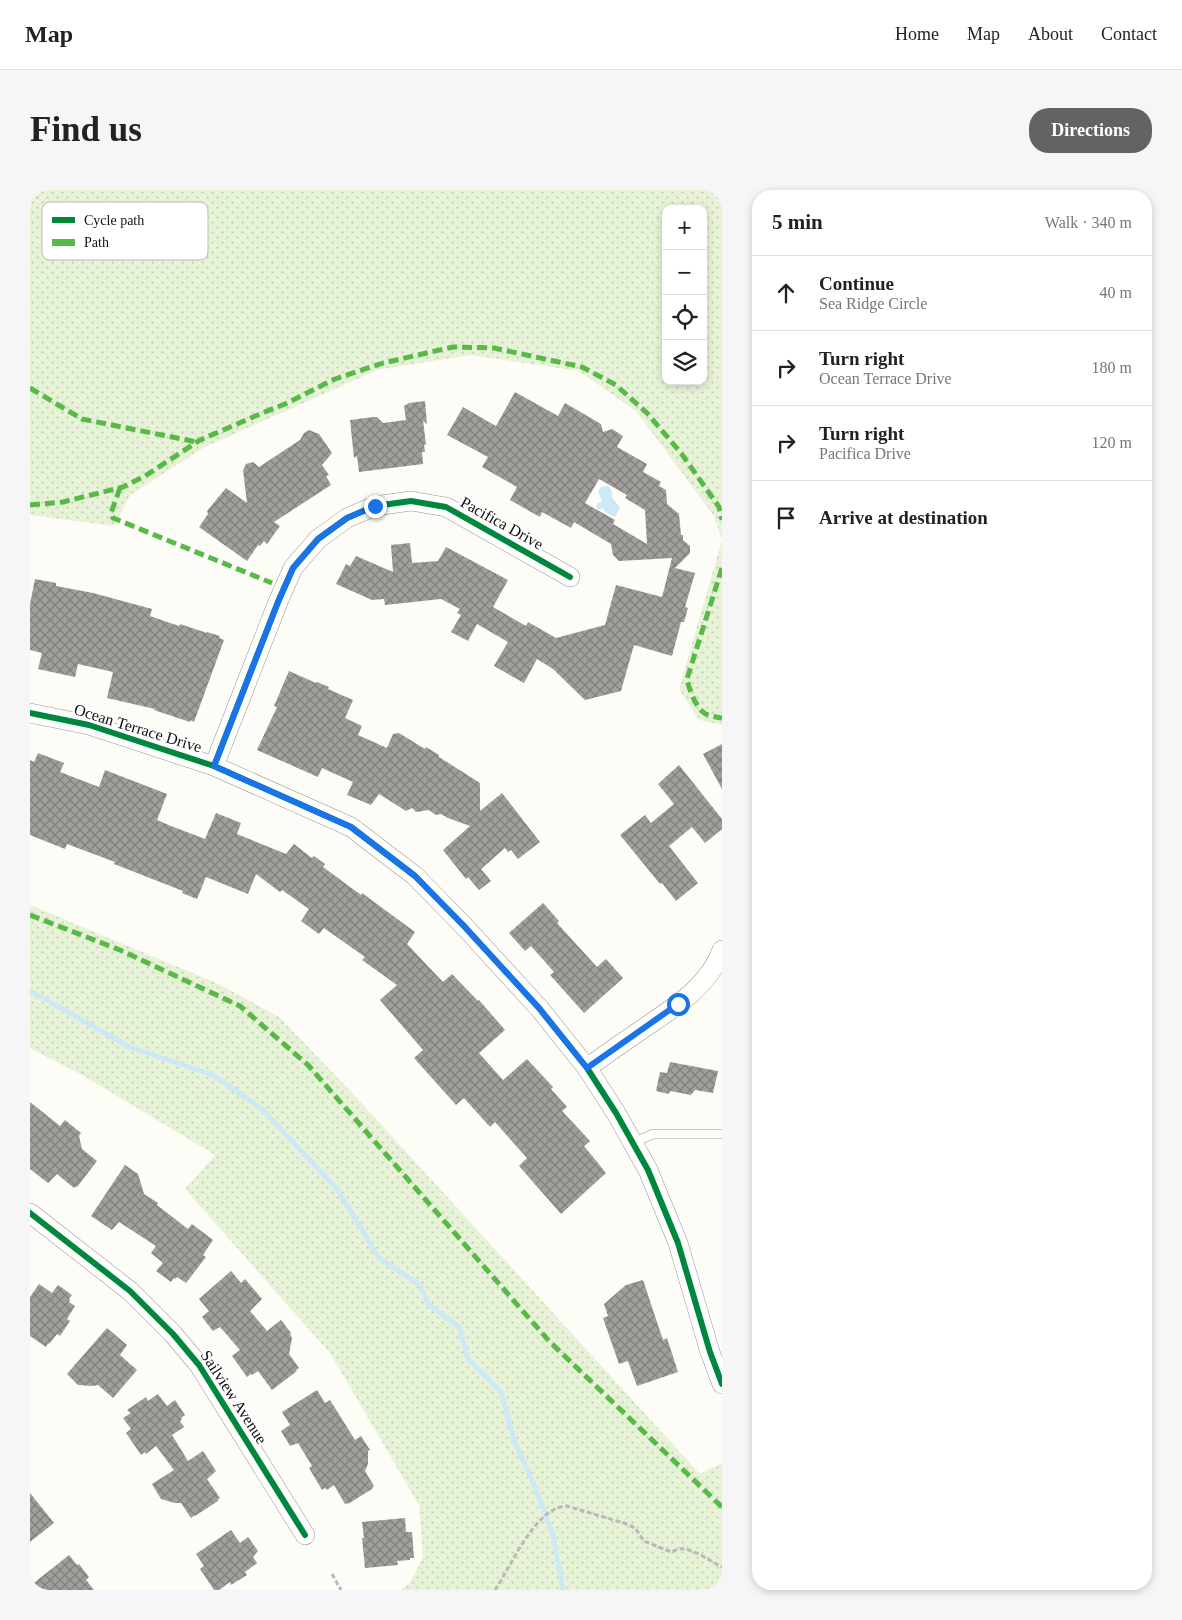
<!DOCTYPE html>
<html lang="en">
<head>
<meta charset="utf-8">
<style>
  :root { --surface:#fff; --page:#f6f6f6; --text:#222; --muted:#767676; --line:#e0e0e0; --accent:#646362 }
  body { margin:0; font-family:"Times New Roman",serif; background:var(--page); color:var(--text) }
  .controls { position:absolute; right:15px; top:15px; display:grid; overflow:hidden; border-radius:10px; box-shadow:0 2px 8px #0003 }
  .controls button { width:45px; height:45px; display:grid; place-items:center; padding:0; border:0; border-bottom:1px solid var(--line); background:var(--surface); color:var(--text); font:25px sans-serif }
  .stop { position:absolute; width:15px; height:15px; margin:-11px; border:4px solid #1a73e8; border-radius:50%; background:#fff }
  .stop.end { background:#1a73e8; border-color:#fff; box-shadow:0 1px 5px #0008 }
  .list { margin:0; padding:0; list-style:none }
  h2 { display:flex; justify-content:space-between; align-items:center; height:65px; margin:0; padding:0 20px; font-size:21px }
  h2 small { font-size:16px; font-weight:400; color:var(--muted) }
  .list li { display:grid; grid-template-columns:32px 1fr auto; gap:15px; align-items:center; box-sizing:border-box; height:75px; padding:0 20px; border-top:1px solid var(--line) }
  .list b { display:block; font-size:19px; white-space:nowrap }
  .list p { margin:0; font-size:16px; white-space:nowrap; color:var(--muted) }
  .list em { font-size:16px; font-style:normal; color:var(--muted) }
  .icon { flex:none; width:28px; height:28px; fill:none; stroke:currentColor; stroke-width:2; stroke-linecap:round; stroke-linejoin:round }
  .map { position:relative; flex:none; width:692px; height:1400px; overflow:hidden; border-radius:20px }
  header { display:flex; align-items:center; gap:30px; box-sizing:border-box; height:70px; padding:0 25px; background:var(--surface); border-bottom:1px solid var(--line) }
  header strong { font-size:24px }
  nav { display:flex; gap:28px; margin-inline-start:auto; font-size:18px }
  .intro { display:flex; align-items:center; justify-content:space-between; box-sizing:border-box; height:120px; padding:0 30px }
  h1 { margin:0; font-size:35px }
  .button { padding:12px 22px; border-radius:20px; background:var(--accent); color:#fff; font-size:18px; font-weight:700 }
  main { display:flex; gap:30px; padding:0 30px }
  aside { flex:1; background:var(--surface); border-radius:20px; box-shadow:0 2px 8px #0003 }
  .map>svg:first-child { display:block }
  .grass { fill:url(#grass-dots); fill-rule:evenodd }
  .water { fill:#cde8f7 }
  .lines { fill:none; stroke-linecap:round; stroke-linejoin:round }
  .stream { stroke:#cde8f7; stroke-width:5 }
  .building { fill:url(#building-cross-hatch); fill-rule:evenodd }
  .service-casing { stroke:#979795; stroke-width:10 }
  .minor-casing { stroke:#979795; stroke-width:20 }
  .path { stroke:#b9b9b8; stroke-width:3; stroke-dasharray:5 2.5; stroke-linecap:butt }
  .service { stroke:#fffffe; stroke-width:9 }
  .minor { stroke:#fffffe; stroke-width:19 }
  .quiet { stroke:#58b947; stroke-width:5; stroke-dasharray:10 5; stroke-linecap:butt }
  .cycleway-casing { stroke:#fff; stroke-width:9 }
  .cycleway { stroke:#00873e; stroke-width:6 }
  .route { stroke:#1a73e8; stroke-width:6 }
  .labels { text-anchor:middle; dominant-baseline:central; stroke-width:5; stroke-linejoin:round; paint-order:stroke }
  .street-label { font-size:16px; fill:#111; stroke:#fff }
  .key { fill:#fff; stroke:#b8b8b8; stroke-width:1 }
  .key-label { font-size:14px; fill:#111 }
</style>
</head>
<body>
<header>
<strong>Map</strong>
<nav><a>Home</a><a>Map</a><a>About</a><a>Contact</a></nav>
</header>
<div class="intro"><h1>Find us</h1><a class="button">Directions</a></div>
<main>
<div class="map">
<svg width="692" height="1400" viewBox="0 0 692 1400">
  <defs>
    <pattern id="grass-dots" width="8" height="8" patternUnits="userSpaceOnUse" patternTransform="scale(1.25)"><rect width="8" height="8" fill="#e7f3d7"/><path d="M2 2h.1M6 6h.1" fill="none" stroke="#c5cfb8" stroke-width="1.8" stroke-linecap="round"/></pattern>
    <pattern id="building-cross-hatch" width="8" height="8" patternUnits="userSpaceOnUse" patternTransform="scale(1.25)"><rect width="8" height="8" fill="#a19f9c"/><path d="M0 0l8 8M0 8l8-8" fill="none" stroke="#82807e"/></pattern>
  </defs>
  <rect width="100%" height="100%" fill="#fdfcf7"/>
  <g class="grass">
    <path d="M0 0H692V535L669 530 649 499 692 350 684 326 607 222 549 181 440 165 347 180 173 258 100 305 84 336 0 325ZM636 19H673V191H636Z"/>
    <polygon points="0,715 189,794 249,827 326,907 670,1284 692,1273 692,1400 370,1400 380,1393 393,1367 389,1315 300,1163 155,999 185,965 54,886 0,858"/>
  </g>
  <polygon class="water" points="578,296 581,299 583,309 590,317 586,326 582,326 574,321 573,318 569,320 566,317 568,313 572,312 568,301 571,297"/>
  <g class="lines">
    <polyline class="stream" points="0,801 100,857 183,885 231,918 307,999 349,1068 390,1095 398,1114 429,1137 438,1169 471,1202 484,1250 504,1295 523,1345 533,1400"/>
  </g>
  <g class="building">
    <path d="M485 202 528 226 535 213 571 234 573 242 582 239 593 246 587 257 617 274 613 282 631 292 629 296 636 300 637 314 649 324 651 345H653V350L660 356V363L645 378 665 383 655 417 658 418 654 432H651L642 466 604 455 591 501 555 510 523 479 507 469 494 493 464 476 478 452 447 434 438 451 421 442 431 425 427 423 430 419 411 409 355 415 354 409 342 410 306 394 316 374 320 376 326 366 363 382 361 355 380 353 382 373 408 371 416 357 478 390 463 417 496 436 498 432 526 448 575 435 586 395 632 407 642 368 589 371 583 365 581 354 544 332 541 338 512 322 510 327 480 310 487 297 452 277 458 267 417 245 433 217 466 236ZM569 289 597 305 595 308 615 320 617 354 583 334 585 330 555 313Z"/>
    <polygon points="395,211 397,234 393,231 396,254 394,255 395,262 392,262 393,274 329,282 327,266 324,268 320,230 343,227 347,227 353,233 376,230 374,216 379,213"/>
    <polygon points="279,240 289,244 302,263 292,275 299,285 296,286 301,295 244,332 250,336 237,354 234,351 230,356 228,355 217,371 169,337 178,324 177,321 196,298 217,313 213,280 216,274 223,272 229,277 270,250 274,243"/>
    <polygon points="5,389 26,393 26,396 63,403 122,419 120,426 149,436 150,434 177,443 177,442 190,446 189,448 194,450 164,532 160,530 160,532 124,520 125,519 77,508 83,482 48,474 45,487 8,479 12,463 0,460 0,414"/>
    <polygon points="259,481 286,493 287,492 299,497 298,499 323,510 315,528 332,536 328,545 357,558 363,544 369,543 395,559 396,557 409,565 409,567 450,593 450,621 472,603 510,652 488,669 481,660 478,662 475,658 451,679 461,691 449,700 438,687 436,689 413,660 440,636 418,628 411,624 406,625 399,620 386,622 382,618 376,621 349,604 341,615 317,605 323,592 292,578 288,587 227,560 247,517 244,516"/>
    <polygon points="692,554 692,599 673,564"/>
    <polygon points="8,563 34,573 30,582 69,597 75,580 137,604 127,630 141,636 175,649 186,623 211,633 207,644 256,664 264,654 282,668 284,666 295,674 293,677 331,705 332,703 385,742 377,754 413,792 422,784 448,811 449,810 475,840 449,863 473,890 497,869 523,897 521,899 537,917 532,921 560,951 554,956 576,983 531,1024 489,976 497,968 465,932 460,937 434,908 426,915 384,868 393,860 350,810 367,795 332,770 335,767 294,738 289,744 271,731 279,719 252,700 250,702 226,684 218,704 176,687 167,709 152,703 153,701 84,674 85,672 37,654 35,659 0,645 0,570 4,572"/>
    <polygon points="649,575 692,629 692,639 675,653 662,637 639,656 668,693 646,711 632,693 630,694 590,645 615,625 621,633 644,614 628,594"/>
    <polygon points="513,713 529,731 527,733 567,777 576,769 593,788 554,823 520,785 524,782 501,756 495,761 479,743"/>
    <polygon points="640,872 688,881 683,903 665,900 661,905 640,901 639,904 626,901 630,882 637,883"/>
    <polygon points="0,912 30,936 35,930 51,943 49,946 52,959 67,971 47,997 46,996 44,998 27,984 18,993 0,979"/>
    <polygon points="95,975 108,984 114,1004 128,1013 127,1015 158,1039 162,1034 183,1050 173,1065 176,1067 156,1093 147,1087 145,1089 144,1088 141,1092 126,1081 133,1073 121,1063 126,1056 89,1032 82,1040 61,1026"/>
    <polygon points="201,1081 211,1093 215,1089 232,1109 220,1121 237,1141 251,1130 261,1143 260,1144 262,1148 259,1164 269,1178 266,1180 267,1181 242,1200 228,1181 222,1185 221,1184 217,1187 202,1166 210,1160 190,1137 183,1141 172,1127 179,1121 169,1109"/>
    <polygon points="613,1090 633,1150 637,1148 648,1182 607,1196 598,1171 589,1174 573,1128 578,1126 574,1114 596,1095"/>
    <polygon points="9,1094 22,1103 28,1095 42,1105 39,1109 40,1110 39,1112 45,1116 37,1129 40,1131 30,1146 27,1144 19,1154 18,1153 16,1157 0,1146 0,1107"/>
    <polygon points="77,1138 97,1155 90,1165 107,1180 83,1208 68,1195 62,1196 48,1195 37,1184"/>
    <polygon points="287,1200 295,1213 300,1210 325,1250 331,1246 340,1260 338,1261 338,1274 335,1281 344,1296 342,1298 342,1299 318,1314 318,1313 315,1314 304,1295 297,1300 295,1298 292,1300 279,1278 282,1276 268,1253 260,1256 251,1241 260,1235 252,1222"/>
    <polygon points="128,1204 137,1216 145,1210 155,1225 151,1228 152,1229 150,1231 154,1237 142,1245 158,1271 173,1261 186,1281 177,1289 190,1308 188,1309 188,1311 165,1326 165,1325 161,1328 151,1313 145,1313 131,1309 122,1294 144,1280 126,1256 116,1264 115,1262 111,1265 96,1243 101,1239 93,1228 101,1223 97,1220 116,1207 118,1211"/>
    <polygon points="0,1303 24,1333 0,1352"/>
    <polygon points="375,1328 376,1342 382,1342 384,1368 380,1368 380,1370 367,1371 368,1375 335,1378 332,1348 334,1348 332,1332"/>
    <polygon points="201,1340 210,1353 218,1347 228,1361 223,1367 227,1373 215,1382 217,1385 201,1395 200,1392 189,1400 184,1400 170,1379 174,1376 166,1364"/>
    <polygon points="39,1365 47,1375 49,1374 59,1387 56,1390 64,1400 0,1400 0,1396"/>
  </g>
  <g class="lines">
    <defs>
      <polyline id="service" points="603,953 623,944 692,944"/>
      <g id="minor">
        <polyline points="0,523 59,535 184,576 321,637 385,686 433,735 509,818 557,878 586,923 618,980 648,1053 680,1162 692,1194"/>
        <polyline points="184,576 248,412 263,378 288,349 317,328 345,316 381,311 416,317 540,387"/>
        <path d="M557 878C576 864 595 851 614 838 645 817 679 796 692 760"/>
        <polyline points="0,1023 100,1101 143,1144 169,1175 275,1345"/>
      </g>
    </defs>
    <use href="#service" class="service-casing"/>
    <use href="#minor" class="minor-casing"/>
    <g class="path">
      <polyline points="302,1384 311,1400"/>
      <path d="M465 1400C482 1375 505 1317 537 1316L597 1334 605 1338 614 1351 641 1362C644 1361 646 1360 649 1359 661 1357 682 1372 692 1377"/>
    </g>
    <use href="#service" class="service"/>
    <use href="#minor" class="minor"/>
    <g class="quiet">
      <polyline points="0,198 52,229 167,252"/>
      <polyline points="90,298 81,323 83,328 242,393"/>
      <polyline points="0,315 33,312 93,297 115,286 170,250 230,224 255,214 305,189 353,173 423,157 464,158 552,177 586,195 617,223 651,263 689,317 692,330"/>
      <path d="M692 378 657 489C659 499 665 515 673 522 677 526 686 527 692 528"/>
      <polyline points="0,725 90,760 210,816 278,875 519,1151 692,1317"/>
    </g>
    <defs>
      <g id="cycleway">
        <polyline points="0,523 59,535 184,576 321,637 385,686 433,735 509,818 557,878 586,923 618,980 648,1053 680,1162 692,1194"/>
        <polyline points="184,576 248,412 263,378 288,349 317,328 345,316 381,311 416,317 540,387"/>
        <polyline points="0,1023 100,1101 143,1144 169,1175 275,1345"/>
      </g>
    </defs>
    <use href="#cycleway" class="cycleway-casing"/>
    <use href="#cycleway" class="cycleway"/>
  </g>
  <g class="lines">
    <polyline class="route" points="345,316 317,328 288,349 263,378 248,412 184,576 321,637 385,686 433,735 509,818 557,878 648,814"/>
  </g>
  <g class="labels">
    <g class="street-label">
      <text transform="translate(472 333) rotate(29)">Pacifica Drive</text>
      <text transform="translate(108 538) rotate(17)">Ocean Terrace Drive</text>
      <text transform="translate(204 1207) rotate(57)">Sailview Avenue</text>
    </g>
  </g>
  <rect x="12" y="12" width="166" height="58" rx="8" class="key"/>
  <rect x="22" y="27" width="23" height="6" fill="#00873e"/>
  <rect x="22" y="49" width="23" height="7" fill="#58b947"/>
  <g class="key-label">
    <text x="54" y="35">Cycle path</text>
    <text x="54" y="57">Path</text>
  </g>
</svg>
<div class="controls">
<button>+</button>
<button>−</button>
<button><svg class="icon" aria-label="locate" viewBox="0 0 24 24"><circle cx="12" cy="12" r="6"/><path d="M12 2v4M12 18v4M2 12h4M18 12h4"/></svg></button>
<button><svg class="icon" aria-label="layers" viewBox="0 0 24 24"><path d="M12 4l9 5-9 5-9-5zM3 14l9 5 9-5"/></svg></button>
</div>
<div class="stop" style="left:648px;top:814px"></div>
<div class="stop end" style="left:345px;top:316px"></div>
</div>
<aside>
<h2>5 min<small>Walk · 340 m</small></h2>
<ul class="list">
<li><svg class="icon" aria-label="ahead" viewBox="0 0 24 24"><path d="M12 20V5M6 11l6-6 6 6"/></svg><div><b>Continue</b><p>Sea Ridge Circle</p></div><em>40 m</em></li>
<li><svg class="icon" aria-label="right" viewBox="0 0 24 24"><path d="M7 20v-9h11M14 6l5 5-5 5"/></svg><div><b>Turn right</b><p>Ocean Terrace Drive</p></div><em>180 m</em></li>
<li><svg class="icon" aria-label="right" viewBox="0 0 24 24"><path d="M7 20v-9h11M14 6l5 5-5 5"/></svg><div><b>Turn right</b><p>Pacifica Drive</p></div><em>120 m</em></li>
<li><svg class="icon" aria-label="arrive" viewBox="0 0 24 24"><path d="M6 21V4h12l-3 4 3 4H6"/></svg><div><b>Arrive at destination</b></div></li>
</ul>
</aside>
</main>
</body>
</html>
